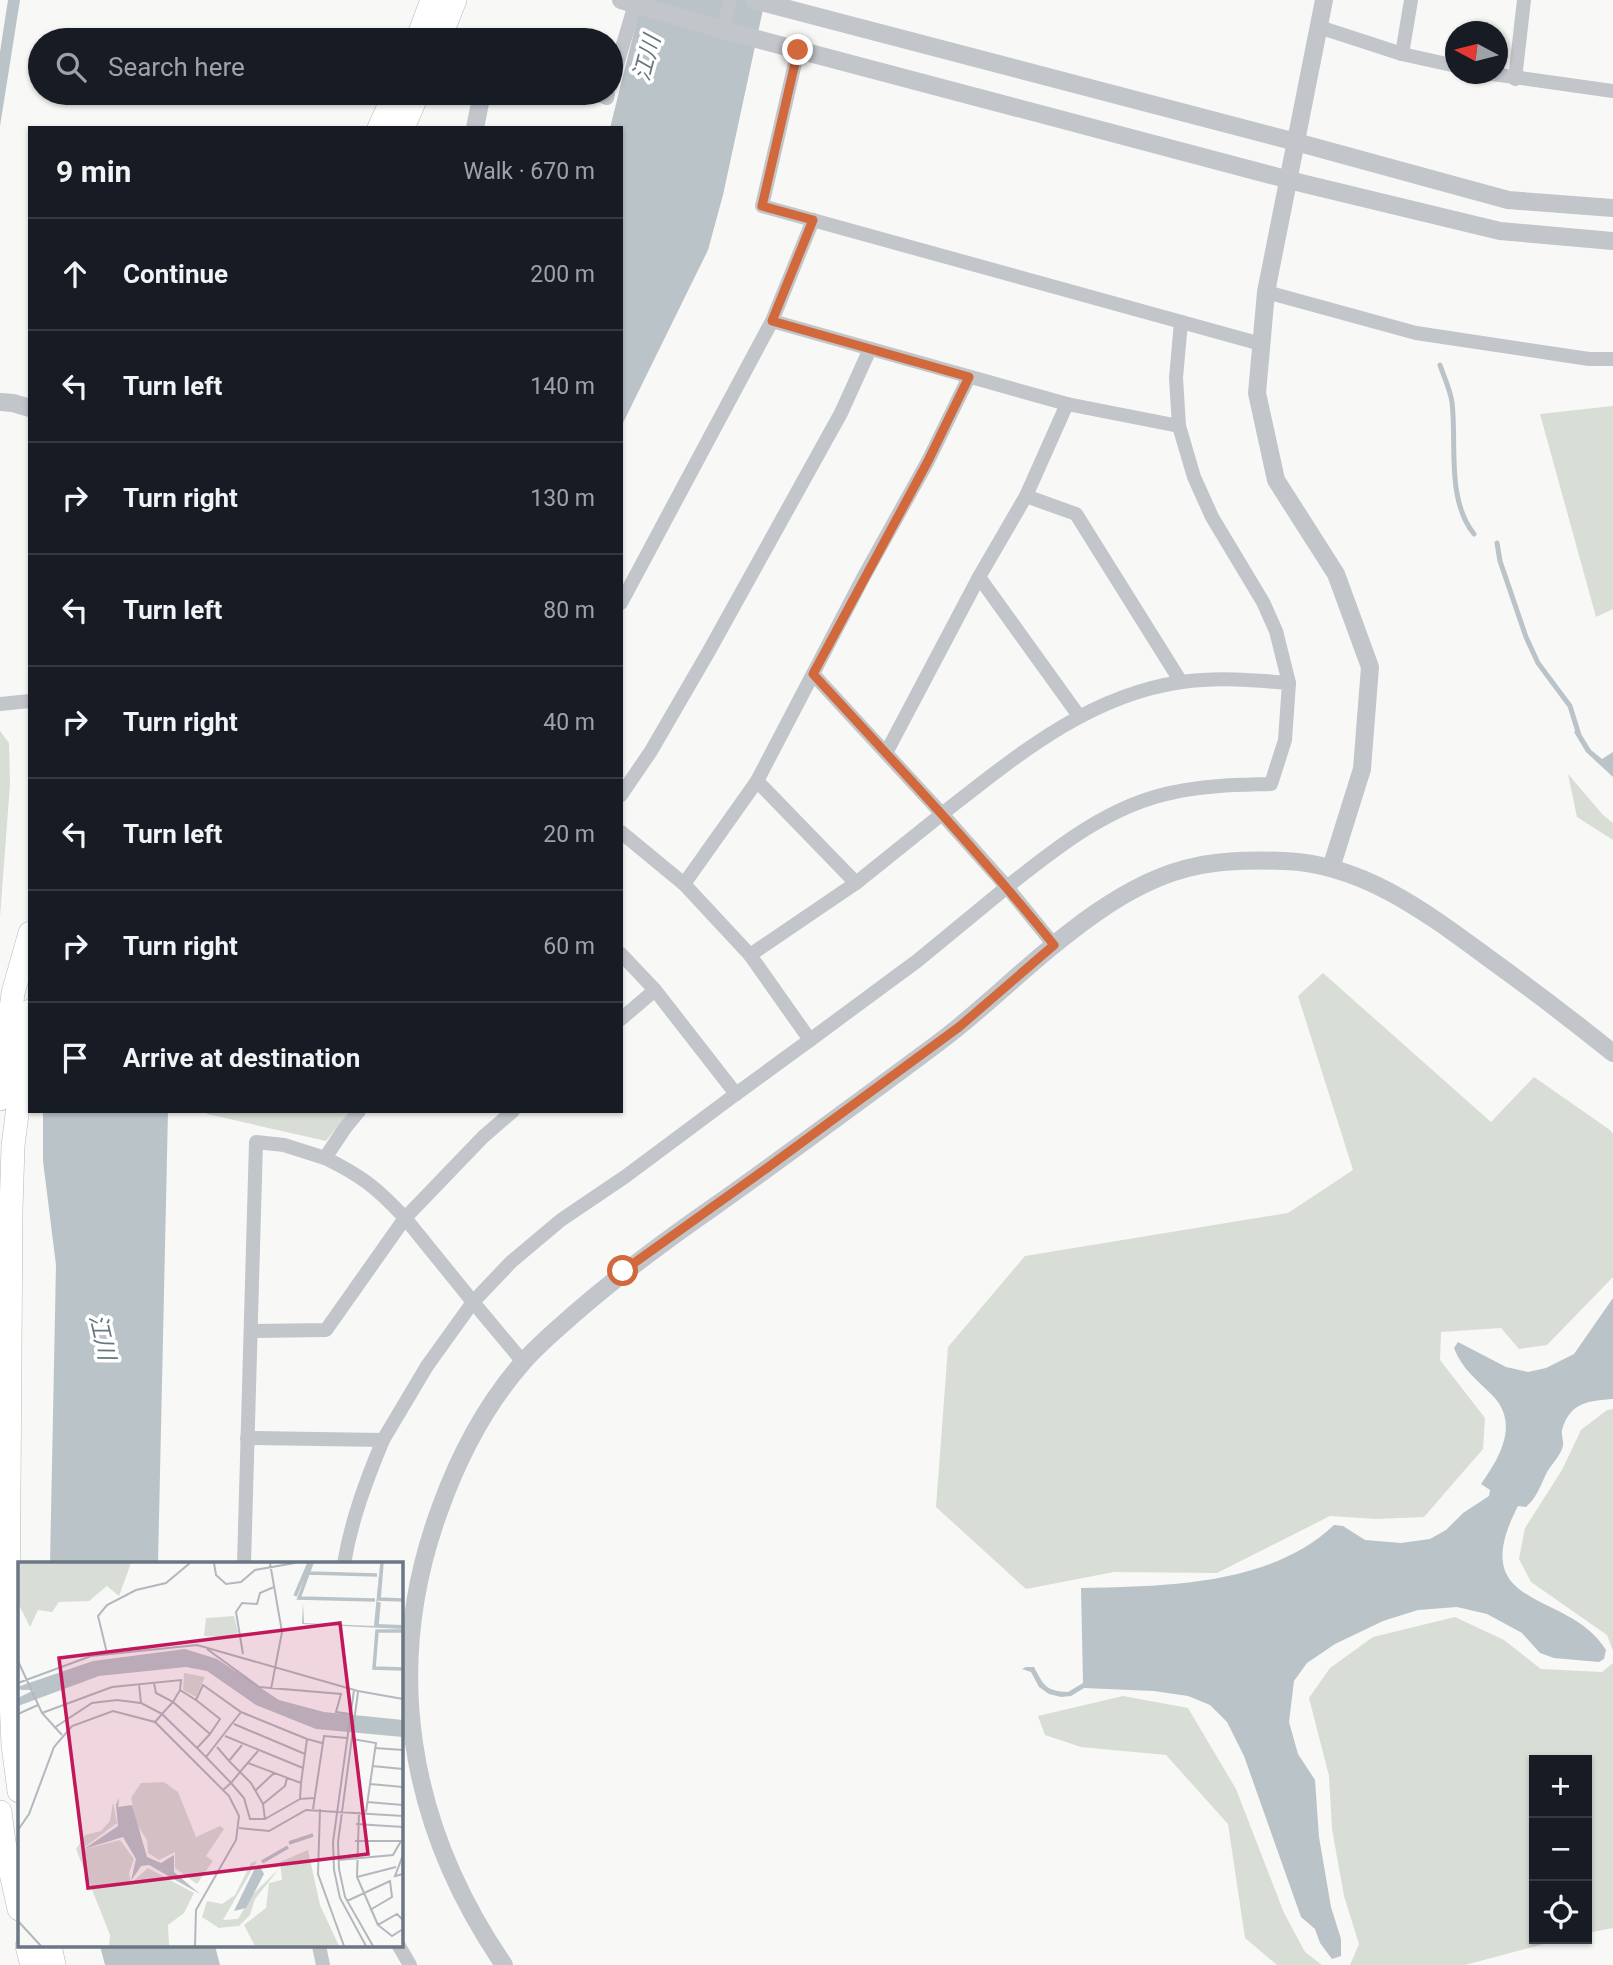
<!DOCTYPE html>
<html lang="en">
<head>
<meta charset="utf-8">
<style>
  :root { --surface:#171b24; --page:#242831; --text:#f1f3f6; --muted:#9ea1a6; --line:#363941 }
  body { margin:0; font-family:Roboto,"Noto Sans JP",sans-serif; background:var(--page); color:var(--text) }
  .controls { position:absolute; right:21px; bottom:21px; display:grid; overflow:hidden; border-radius:0px; box-shadow:0 2px 5px #0004 }
  .controls button { width:63px; height:63px; display:grid; place-items:center; padding:0; border:0; border-bottom:2px solid var(--line); background:var(--surface); color:var(--text); font:35px sans-serif }
  .compass { position:absolute; left:1445px; top:21px; width:63px; height:63px; border-radius:50%; background:var(--surface); box-shadow:0 2px 5px #0004; rotate:277deg }
  .stop { position:absolute; width:21px; height:21px; margin:-16px; border:5px solid #d2693d; border-radius:50%; background:#fff }
  .stop.end { background:#d2693d; border-color:#fff; box-shadow:0 2px 7px #0008 }
  .list { margin:0; padding:0; list-style:none }
  h2 { display:flex; justify-content:space-between; align-items:center; height:91px; margin:0; padding:0 28px; font-size:30px }
  h2 small { font-size:23px; font-weight:400; color:var(--muted) }
  .list li { display:grid; grid-template-columns:46px 1fr auto; gap:21px; align-items:center; box-sizing:border-box; height:112px; padding:0 28px; border-top:2px solid var(--line) }
  .list b { display:block; font-size:26px; white-space:nowrap }
  .list em { font-size:23px; font-style:normal; color:var(--muted) }
  .icon { flex:none; width:38px; height:38px; fill:none; stroke:currentColor; stroke-width:2; stroke-linecap:round; stroke-linejoin:round }
  .map { position:relative; flex:none; width:1613px; height:1965px; overflow:hidden }
  .search { position:absolute; background:var(--surface); box-shadow:0 2px 5px #0004; left:28px; top:28px; width:595px; height:77px; display:flex; align-items:center; gap:18px; box-sizing:border-box; padding:0 24px; border-radius:38px; color:var(--muted); font-size:26px }
  .panel { position:absolute; background:var(--surface); box-shadow:0 2px 5px #0004; left:28px; top:126px; width:595px; height:987px; border-radius:0px }
  .map>svg:first-child { display:block }
  .green { fill:#d8ddd6 }
  .water { fill:#bac3c8 }
  .lines { fill:none; stroke-linecap:round; stroke-linejoin:round }
  .stream { stroke:#bac3c8; stroke-width:5 }
  .primary-casing { stroke:#b4b7bb; stroke-width:24 }
  .minor { stroke:#c2c5c9; stroke-width:14 }
  .tertiary { stroke:#c2c5c9; stroke-width:18 }
  .primary { stroke:#fff; stroke-width:23 }
  .route { stroke:#d2693d; stroke-width:9 }
  .labels { text-anchor:middle; dominant-baseline:central; stroke-width:7; stroke-linejoin:round; paint-order:stroke }
  .water-label { font-size:23px; font-style:italic; fill:#67777f; stroke:#fff }
  .inset-river { fill:none; stroke:#bac3c8; stroke-width:3.5 }
  .inset-road { fill:none; stroke:#b3b8be; stroke-width:2 }
  .view { fill:#c2185b; fill-opacity:0.15; stroke:#c2185b; stroke-width:3.5 }
  .inset-edge { fill:none; stroke:#6b7784; stroke-width:3.5 }
</style>
</head>
<body>
<div class="map">
<svg width="1613" height="1965" viewBox="0 0 1613 1965">
  <rect width="100%" height="100%" fill="#f8f8f6"/>
  <g class="green">
    <polygon points="1613,406 1613,609 1596,617 1540,414"/>
    <polygon points="0,731 9,743 10,784 0,917"/>
    <polygon points="1568,774 1603,815 1613,823 1613,840 1577,817"/>
    <polygon points="1323,973 1491,1122 1534,1077 1610,1130 1613,1134 1613,1277 1547,1345 1519,1349 1501,1328 1441,1332 1440,1360 1485,1418 1483,1449 1424,1517 1376,1519 1330,1516 1217,1573 1114,1572 1026,1589 936,1507 948,1347 1025,1256 1288,1213 1353,1170 1298,996"/>
    <polygon points="208,1111 350,1111 326,1141 207,1114"/>
    <polygon points="1613,1409 1613,1651 1607,1635 1531,1582 1519,1559 1525,1528 1562,1470 1581,1430 1607,1410"/>
    <polygon points="1455,1617 1504,1640 1541,1669 1602,1672 1613,1663 1613,1928 1587,1933 1587,1760 1534,1760 1534,1939 1563,1939 1465,1965 1350,1965 1359,1944 1344,1896 1332,1829 1329,1776 1309,1698 1330,1668 1373,1637"/>
    <polygon points="1123,1696 1188,1708 1236,1789 1284,1913 1305,1952 1322,1965 1277,1965 1245,1938 1228,1824 1166,1755 1081,1747 1045,1735 1038,1716"/>
  </g>
  <g class="water">
    <polygon points="8,0 20,0 0,126 0,52"/>
    <polygon points="642,0 765,0 723,195 708,250 621,427 621,128 610,128"/>
    <polygon points="1578,729 1591,750 1602,759 1613,752 1613,777 1586,752 1574,732"/>
    <polygon points="43,1111 168,1111 158,1564 50,1564 56,1265 43,1161"/>
    <path d="M1613 1298V1399C1588 1401 1570 1402 1562 1430 1561 1436 1564 1441 1563 1446 1560 1457 1551 1464 1546 1474 1540 1487 1537 1497 1526 1507L1518 1506C1463 1612 1569 1589 1606 1650L1604 1659 1599 1662 1554 1658 1540 1653 1522 1633 1487 1614 1457 1607 1418 1610 1383 1621 1335 1644 1307 1663 1294 1681 1289 1722 1298 1754 1315 1780 1319 1837 1331 1907 1341 1939V1956L1332 1959 1320 1943 1315 1929 1301 1917 1244 1756 1227 1722 1210 1705 1188 1696 1154 1691 1084 1688 1071 1696 1061 1697 1049 1694 1039 1687 1031 1672 1022 1669 1026 1667H1034C1044 1686 1046 1691 1068 1692L1083 1683 1081 1588C1164 1586 1270 1586 1334 1525L1343 1526 1365 1540 1401 1543 1430 1539 1446 1530 1463 1513 1489 1496 1490 1490 1481 1484C1500 1457 1520 1423 1492 1395 1477 1380 1462 1369 1454 1348L1458 1342 1506 1367 1528 1372 1546 1368 1574 1354Z"/>
    <polygon points="100,1946 215,1946 220,1965 105,1965"/>
  </g>
  <g class="lines">
    <g class="stream">
      <path d="M1440 365C1444 377 1450 389 1452 402 1457 444 1446 499 1474 534"/>
      <polyline points="1497,543 1500,561 1526,637 1538,663 1570,706 1579,735"/>
    </g>
    <defs>
      <g id="primary">
        <polyline points="417,40 432,0"/>
        <polyline points="439,40 455,0"/>
        <polyline points="379,128 395,93"/>
        <polyline points="403,128 418,93"/>
        <polyline points="0,1099 13,993 30,933"/>
        <polyline points="19,1791 13,1745 8,1633 11,1210 13,1146 30,1011"/>
        <polyline points="0,1812 4,1842 19,1909"/>
        <polyline points="27,1946 32,1965"/>
        <polyline points="50,1946 54,1965"/>
      </g>
    </defs>
    <use href="#primary" class="primary-casing"/>
    <g class="minor">
      <polyline points="1319,27 1402,54 1456,66"/>
      <polyline points="723,30 730,0"/>
      <polyline points="798,50 762,206 1261,344"/>
      <polyline points="1402,54 1411,0"/>
      <polyline points="1492,74 1613,91"/>
      <polyline points="1515,79 1524,0"/>
      <polyline points="611,85 635,4"/>
      <polyline points="595,93 607,98 608,93"/>
      <polyline points="813,220 772,321 1067,404 1179,426 1176,378 1181,322"/>
      <polyline points="1266,292 1416,333 1589,359 1613,359"/>
      <polyline points="1179,426 1194,477 1212,517 1263,602 1276,631 1289,683"/>
      <polyline points="1026,496 1076,514 1181,682"/>
      <polyline points="979,577 1079,716"/>
      <polyline points="621,603 772,321"/>
      <polyline points="813,674 942,814 856,883"/>
      <polyline points="0,704 30,701"/>
      <polyline points="886,753 979,577 1026,496 1067,404"/>
      <polyline points="621,795 651,751 709,651 841,413 870,349"/>
      <polyline points="621,832 684,884 750,955 810,1040 736,1094"/>
      <polyline points="684,884 757,781 863,578 928,461 969,377"/>
      <polyline points="621,954 655,990 621,1019"/>
      <polyline points="750,955 856,883 757,781"/>
      <path d="M810 1040 917 961 1007 887 942 814C1015 757 1088 695 1182 682 1218 677 1253 680 1289 683L1285 740 1271 784C1239 785 1207 785 1175 792 1111 804 1057 847 1007 887L1054 945"/>
      <path d="M251 1331 326 1330 405 1218C377 1188 362 1176 325 1158"/>
      <polyline points="523,1362 473,1302 511,1262 561,1220 626,1176 736,1094 655,990"/>
      <path d="M247 1438 383 1440C366 1481 351 1521 344 1564"/>
      <polyline points="383,1440 427,1366 473,1302 405,1218 483,1137 513,1111"/>
      <polyline points="244,1564 256,1142 284,1145 325,1158 345,1128 359,1111"/>
      <polyline points="319,1946 323,1965"/>
      <polyline points="399,1946 410,1965"/>
    </g>
    <g class="tertiary">
      <polyline points="621,0 723,30 1301,183 1500,231 1613,241"/>
      <polyline points="754,0 1296,142 1508,200 1613,208"/>
      <polyline points="1324,0 1266,292 1257,393 1276,480 1336,574 1370,667 1362,769 1331,868"/>
      <polyline points="475,128 482,93"/>
      <polyline points="0,402 13,403 30,408"/>
      <path d="M504 1965C408 1825 381 1666 441 1506 460 1454 487 1403 524 1361 539 1344 557 1329 574 1314 620 1274 666 1240 715 1206 777 1162 838 1117 899 1072 920 1056 942 1041 962 1024 1029 969 1109 883 1197 866 1225 860 1257 860 1285 861 1363 864 1427 913 1487 957 1530 988 1572 1020 1613 1053"/>
    </g>
    <use href="#primary" class="primary"/>
  </g>
  <g class="lines">
    <path class="route" d="M623 1271 767 1168 959 1027 1054 945C978 851 895 763 813 674L928 461 969 377 772 321 813 220 762 206 798 50"/>
  </g>
  <g class="labels">
    <g class="water-label">
      <text transform="translate(647 58) rotate(-75)">江川</text>
      <text transform="translate(102 1337) rotate(77)">江川</text>
    </g>
  </g>
  <g transform="translate(18 1562)">
    <rect width="385" height="385" fill="#f8f8f6"/>
    <path d="M0 1H113L101 34 89 24 71 39 41 40 34 50 20 48 12 65 0 41ZM216 54 220 70 216 76 186 74 188 56ZM166 111 187 115 178 135 165 128ZM146 220 160 230 178 275 202 264 206 267 188 294 195 299 179 322 157 306V290L141 298 130 291 129 278 119 263 113 236 123 221ZM95 240 99 261 63 288 102 278 116 297 111 311 113 321 130 306 176 331 166 351 150 363 151 384H91L92 373 58 287 67 273 83 269 92 259ZM290 288 302 343 321 384H237L226 363 248 346 251 321 264 318 262 300ZM239 299 205 358 220 357 234 333 261 307 237 337 232 353 221 364 209 365 201 366 184 355 189 339 204 342 217 333 233 301Z" fill="#d8ddd6"/>
    <path d="M362 1 358 62 385 63V67L284 62 285 41 286 61 356 64ZM167 87 199 97 261 138 306 150 385 158V175L298 167 238 143 189 109 168 105 81 114 0 144V136L16 128H3L0 125 5 123 75 99ZM101 236 100 245 114 243 129 295 143 301 156 293V310L182 332 131 303 123 304 113 319 118 297 105 275 66 287 100 264 98 243ZM245 299 241 303 246 312 228 346 216 349 236 308Z" fill="#bac3c8"/>
    <path class="inset-river" d="M294 1 281 36 357 38M364 1 361 37 385 38M291 11 359 13M277 34 291 1M359 63 361 40M385 69H359L356 106 385 107M271 281 295 273M244 300 270 285"/>
    <path class="inset-road" d="M196 1 198 13 208 22 223 20 237 8 277 1M252 1 264 70 253 127M189 87 241 125 323 132 318 150 332 152M89 91 80 54 89 43 118 28 148 21 172 1M225 92 218 50 224 41 239 42 242 31 256 25M0 99 24 151 44 173M0 121 73 94 179 83 340 129 385 137M136 121 138 131 155 140 162 128M336 128 315 280 316 308 322 336 348 384M340 130 320 280 321 307 327 335 355 384M123 141 144 152 155 140 192 172 202 157 178 138M24 151 94 125 163 118 162 128 178 138 185 123 223 150 289 177M0 152 20 143M137 160 144 152 179 186 192 172M216 162 287 192M36 166 74 141 99 138 123 141 121 122M207 174 285 206M334 177 358 181 348 250M199 185 211 199 224 183M179 186 188 195 223 150M357 186 385 188M188 195 213 221 222 210 233 221 245 242 247 257H232L226 236 213 221 205 228M211 199 222 210 240 189M230 201 283 221M354 204 385 207M352 222 385 225M238 228 256 211M296 236 282 237 283 221 289 177 304 181M349 240 385 243M245 242 267 224 269 216M295 247 306 174 329 176M302 247 300 312 326 384M341 250 339 315 360 363M247 257 282 237M338 262 385 265M221 266 251 269 288 248 385 254M0 268 11 252 36 185 54 164 95 149 137 160 211 234 221 254 218 278 178 348 177 384M385 293 377 314 385 312M321 298 375 293 383 279H337M339 315 378 305M329 339 372 319 374 335 352 348M385 358 379 352 360 363 374 374 385 367M0 359 23 384"/>
    <path class="view" d="M322 61 350 292 70 326 41 96Z"/>
    <rect width="385" height="385" class="inset-edge"/>
  </g>
</svg>
<div class="controls">
<button>+</button>
<button>−</button>
<button><svg class="icon" aria-label="locate" viewBox="0 0 24 24"><circle cx="12" cy="12" r="6"/><path d="M12 2v4M12 18v4M2 12h4M18 12h4"/></svg></button>
</div>
<svg class="compass" viewBox="-18 -18 36 36"><path d="M0-13l5 13h-10z" fill="#e53935"/><path d="M0 13l5-13h-10z" fill="#9ea1a6"/></svg>
<div class="stop" style="left:623px;top:1271px"></div>
<div class="stop end" style="left:798px;top:50px"></div>
<div class="search"><svg class="icon" aria-label="search" viewBox="0 0 24 24"><circle cx="10" cy="10" r="6"/><path d="M15 15l6 6"/></svg>Search here</div>
<section class="panel">
<h2>9 min<small>Walk · 670 m</small></h2>
<ul class="list">
<li><svg class="icon" aria-label="ahead" viewBox="0 0 24 24"><path d="M12 20V5M6 11l6-6 6 6"/></svg><div><b>Continue</b></div><em>200 m</em></li>
<li><svg class="icon" aria-label="left" viewBox="0 0 24 24"><path d="M17 20v-9H6M10 6l-5 5 5 5"/></svg><div><b>Turn left</b></div><em>140 m</em></li>
<li><svg class="icon" aria-label="right" viewBox="0 0 24 24"><path d="M7 20v-9h11M14 6l5 5-5 5"/></svg><div><b>Turn right</b></div><em>130 m</em></li>
<li><svg class="icon" aria-label="left" viewBox="0 0 24 24"><path d="M17 20v-9H6M10 6l-5 5 5 5"/></svg><div><b>Turn left</b></div><em>80 m</em></li>
<li><svg class="icon" aria-label="right" viewBox="0 0 24 24"><path d="M7 20v-9h11M14 6l5 5-5 5"/></svg><div><b>Turn right</b></div><em>40 m</em></li>
<li><svg class="icon" aria-label="left" viewBox="0 0 24 24"><path d="M17 20v-9H6M10 6l-5 5 5 5"/></svg><div><b>Turn left</b></div><em>20 m</em></li>
<li><svg class="icon" aria-label="right" viewBox="0 0 24 24"><path d="M7 20v-9h11M14 6l5 5-5 5"/></svg><div><b>Turn right</b></div><em>60 m</em></li>
<li><svg class="icon" aria-label="arrive" viewBox="0 0 24 24"><path d="M6 21V4h12l-3 4 3 4H6"/></svg><div><b>Arrive at destination</b></div></li>
</ul>
</section>
</div>
</body>
</html>
